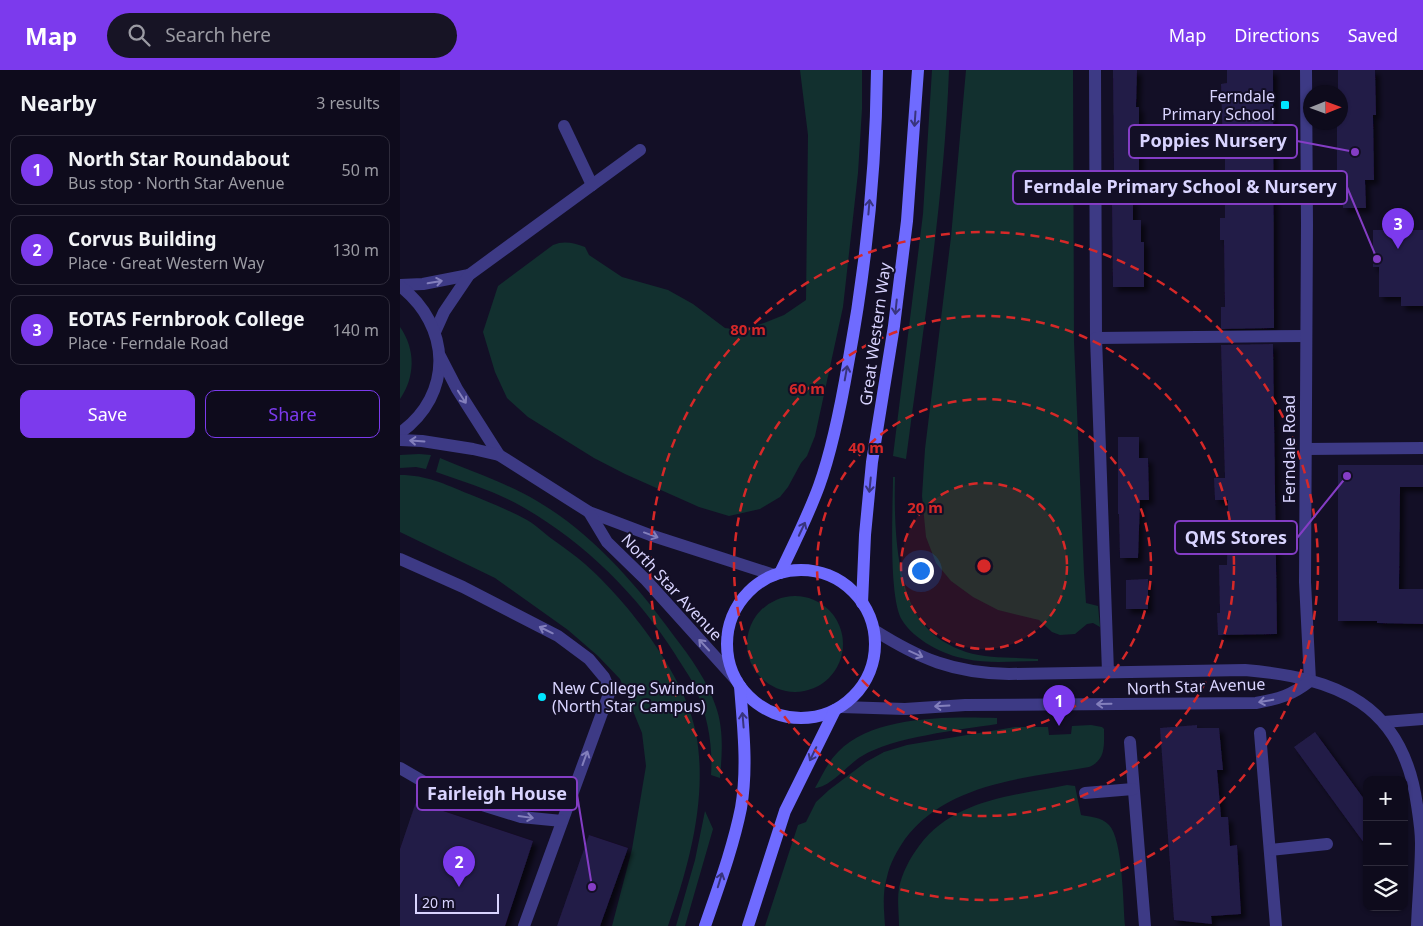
<!DOCTYPE html>
<html lang="en">
<head>
<meta charset="utf-8">
<style>
  :root { --surface:#0e0b1c; --page:#171425; --text:#f1f3f6; --muted:#9b9ba3; --line:#2e2b3b; --accent:#7c3aed }
  body { margin:0; font-family:"Noto Sans",sans-serif; background:var(--page); color:var(--text) }
  .controls { position:absolute; right:15px; bottom:15px; display:grid; overflow:hidden; border-radius:10px; box-shadow:0 1px 4px #0004 }
  .controls button { width:45px; height:45px; display:grid; place-items:center; padding:0; border:0; border-bottom:1px solid var(--line); background:var(--surface); color:var(--text); font:25px sans-serif }
  .compass { position:absolute; left:903px; top:15px; width:45px; height:45px; border-radius:50%; background:var(--surface); box-shadow:0 1px 4px #0004; rotate:89deg }
  .scale { position:absolute; left:15px; bottom:12px; width:84px; box-sizing:border-box; padding-left:5px; border:2px solid #d9d4ff; border-top:0; font-size:14px; line-height:18px; white-space:nowrap; color:#d9d4ff; -webkit-text-stroke:4px #130f26; paint-order:stroke }
  .you { position:absolute; left:520px; top:500px; width:18px; height:18px; margin:-12px; border:4px solid #fff; border-radius:50%; background:#1a73e8; box-shadow:0 0 0 8px #1a73e833 }
  .badge { display:grid; place-items:center; width:32px; height:32px; border-radius:50%; background:var(--accent); color:#fff; font-size:16px; font-weight:700 }
  .pin { position:absolute; translate:-50% -41px; filter:drop-shadow(0 1px 2px #0008) }
  .pin::after { content:''; position:absolute; top:26px; width:18px; height:15px; background:inherit; clip-path:polygon(0 0,100% 0,50% 100%) }
  .list { margin:0; padding:0; list-style:none }
  h2 { display:flex; justify-content:space-between; align-items:center; height:65px; margin:0; padding:0 20px; font-size:21px }
  h2 small { font-size:16px; font-weight:400; color:var(--muted) }
  .list li { display:grid; grid-template-columns:32px 1fr auto; gap:15px; align-items:center; box-sizing:border-box; height:70px; margin:0 10px 10px; padding:0 10px; border:1px solid var(--line); border-radius:10px }
  .list b { display:block; font-size:19px; white-space:nowrap }
  .list p { margin:0; font-size:16px; white-space:nowrap; color:var(--muted) }
  .list em { font-size:16px; font-style:normal; color:var(--muted) }
  .actions { display:flex; gap:10px; padding:15px 20px }
  .actions a { flex:1; padding:11px 0; border:1px solid var(--accent); border-radius:10px; text-align:center; font-size:18px; color:var(--accent) }
  .actions .main { background:var(--accent); color:#fff }
  .icon { flex:none; width:28px; height:28px; fill:none; stroke:currentColor; stroke-width:2; stroke-linecap:round; stroke-linejoin:round }
  .map { position:relative; flex:none; width:1023px; height:856px; overflow:hidden }
  header { display:flex; align-items:center; gap:30px; box-sizing:border-box; height:70px; padding:0 25px; background:var(--accent); color:#fff }
  header strong { font-size:24px }
  nav { display:flex; gap:28px; margin-inline-start:auto; font-size:18px }
  .search { width:350px; height:45px; background:var(--page); display:flex; align-items:center; gap:12px; box-sizing:border-box; padding:0 18px; border-radius:28px; color:var(--muted); font-size:19px }
  main { display:flex }
  aside { flex:1; background:var(--surface) }
  .map>svg:first-child { display:block }
  .green { fill:#12302f }
  .building { fill:#241b47; filter:url(#shadow) }
  .lines { fill:none; stroke-linecap:round; stroke-linejoin:round }
  .service { stroke:#3d3a85; stroke-width:12 }
  .minor { stroke:#3d3a85; stroke-width:12 }
  .tertiary { stroke:#3d3a85; stroke-width:12 }
  .secondary { stroke:#6f6bff; stroke-width:12 }
  .oneway { stroke:#38347d }
  .oneway2 { stroke:#837fbc }
  .ring { fill:none; stroke:#d62828; stroke-width:2.5; stroke-dasharray:9 6 }
  .poi-dot { fill:#00e5ff; stroke:#130f26; stroke-width:2 }
  .labels { text-anchor:middle; dominant-baseline:central; stroke-width:4; stroke-linejoin:round; paint-order:stroke }
  .poi-label { font-size:16px; fill:#d9d4ff; stroke:#130f26; text-anchor:end }
  .street-label { font-size:16px; fill:#d9d4ff; stroke:#130f26 }
  .centre { fill:#d62828; stroke:#130f26; stroke-width:2.5 }
  .ring-label { font-size:15px; text-anchor:middle; font-weight:bold; fill:#d62828; stroke:#130f26; stroke-width:4; stroke-linejoin:round; paint-order:stroke }
  .leader { fill:none; stroke:#843dc5; stroke-width:2 }
  .callout-dot { fill:#843dc5; stroke:#130f26; stroke-width:2 }
  .callout { fill:#130f26; stroke:#843dc5; stroke-width:2 }
  .callout-label { font-size:18px; text-anchor:middle; font-weight:bold; fill:#d9d4ff }
</style>
</head>
<body>
<header>
<strong>Map</strong>
<div class="search"><svg class="icon" aria-label="search" viewBox="0 0 24 24"><circle cx="10" cy="10" r="6"/><path d="M15 15l6 6"/></svg>Search here</div>
<nav><a>Map</a><a>Directions</a><a>Saved</a></nav>
</header>
<main>
<aside>
<h2>Nearby<small>3 results</small></h2>
<ul class="list">
<li><span class="badge">1</span><div><b>North Star Roundabout</b><p>Bus stop · North Star Avenue</p></div><em>50 m</em></li>
<li><span class="badge">2</span><div><b>Corvus Building</b><p>Place · Great Western Way</p></div><em>130 m</em></li>
<li><span class="badge">3</span><div><b>EOTAS Fernbrook College</b><p>Place · Ferndale Road</p></div><em>140 m</em></li>
</ul>
<div class="actions"><a class="main">Save</a><a>Share</a></div>
</aside>
<div class="map">
<svg width="1023" height="856" viewBox="0 0 1023 856">
  <defs>
    <filter id="shadow"><feDropShadow dx="4.5" dy="4.5" stdDeviation="2.5" flood-color="#0009"/></filter>
  </defs>
  <rect width="100%" height="100%" fill="#130f26"/>
  <g class="green">
    <path d="M400 0H462V39L458 103 443 237 415 366 407 386 401 393 388 417 380 427 360 439 329 446 299 437 225 404 194 388 128 347 107 328 95 302 83 262 98 216 153 175C164 170 174 173 185 177L189 185 222 207 268 220 293 234 325 258 340 260 364 253 384 245 406 230 408 65Z"/>
    <path d="M532 0H549C544 131 523 259 506 389L493 386 523 144Z"/>
    <polygon points="566,0 673,0 674,272 684,503 686,533 698,536 700,557 693,553 687,554 675,564 660,565 652,562 639,550 598,540 573,527 551,511 536,493 526,467 522,426 525,379 551,167"/>
    <path d="M0 257C16 280 15 307 0 329Z"/>
    <polygon points="19,384 31,385 26,399 16,397 0,398 0,385"/>
    <path d="M40 388C71 401 109 414 137 431 192 463 237 515 274 566 291 588 307 610 316 637 324 660 322 684 320 708L311 705C313 676 308 647 296 620 291 607 282 596 275 584 237 524 183 471 121 436 94 421 65 412 36 402Z"/>
    <path d="M0 405C27 405 44 414 69 424 88 432 109 440 127 450 136 455 144 463 152 469 163 477 175 485 185 494 228 532 285 605 296 663 308 728 289 795 268 856H212L232 779 246 696 242 663 220 609 198 586 168 560 95 508 0 462Z"/>
    <path d="M493 407H495C494 449 495 518 522 552 533 567 549 576 566 582 589 589 614 587 638 589V591C615 591 589 594 566 589 544 585 514 570 502 550 488 527 493 437 493 407Z"/>
    <circle cx="395" cy="574" r="48"/>
    <path d="M597 648V654C559 660 493 667 462 686 448 694 431 717 415 718 422 706 427 693 438 682 474 645 548 647 597 648Z"/>
    <path d="M691 655 702 657 704 659C704 675 706 690 689 697 625 708 547 713 505 769 497 781 490 793 487 807 482 823 484 840 485 856H365L398 755 406 752 416 732 429 720 466 692 484 682 507 675 615 657H648L649 665 671 664 672 656Z"/>
    <path d="M667 715 675 716 681 745C691 747 701 747 709 755 723 769 723 835 725 856H499C499 844 497 830 499 818 502 803 510 788 519 776 554 729 613 726 667 715Z"/>
    <polygon points="305,741 313,759 285,856 276,856 295,790"/>
  </g>
  <g class="building">
    <polygon points="713,0 737,0 736,37 739,37 739,102 714,102"/>
    <polygon points="827,0 873,0 874,258 821,259 821,237 825,237 824,170 820,170 820,148 825,148 825,80 823,80 821,14 827,13"/>
    <polygon points="938,0 975,0 976,45 973,45 974,110 965,110 966,138 943,138 943,122 940,122 940,110 937,110 937,54 940,52 940,22 938,22"/>
    <polygon points="712,130 733,130 733,150 741,150 741,172 744,172 744,217 713,217"/>
    <polygon points="973,160 1023,160 1023,236 1001,236 1001,227 979,227 979,197 973,197"/>
    <polygon points="873,274 877,564 818,565 817,543 820,543 819,495 827,495 828,430 815,430 814,408 825,408 821,275"/>
    <polygon points="718,367 739,367 739,388 748,388 749,430 740,430 738,488 720,488 719,444 718,444"/>
    <polygon points="938,395 1023,395 1023,417 1000,417 999,519 1023,519 1023,554 977,553 977,551 938,551"/>
    <polygon points="748,509 748,539 726,539 726,510"/>
    <polygon points="797,655 797,658 819,658 823,700 817,700 821,747 828,747 830,776 837,775 841,844 811,846 812,854 774,850 769,780 760,658"/>
    <polygon points="915,662 967,733 967,777 894,677"/>
    <polygon points="16,732 133,771 105,856 0,856 0,779"/>
    <polygon points="189,765 228,778 200,856 157,856"/>
  </g>
  <g class="lines">
    <g class="service">
      <polyline points="695,0 696,268 708,602"/>
      <polyline points="164,56 192,115"/>
      <polyline points="0,215 23,214 69,205"/>
      <polyline points="35,262 44,242 69,205 240,80"/>
      <polyline points="696,268 906,266"/>
      <polyline points="0,489 63,517 158,566 189,589 204,607 210,621 124,856"/>
      <polyline points="984,652 1023,649"/>
      <polyline points="860,663 876,856"/>
      <polyline points="0,698 38,720 79,734 121,747 162,751"/>
      <polyline points="870,780 927,774"/>
    </g>
    <g class="minor">
      <path d="M0 216C51 256 54 324 0 363"/>
      <polyline points="40,286 57,319 99,385"/>
      <polyline points="0,370 22,371 73,379 99,385 189,442 250,465 374,505"/>
      <polyline points="906,379 1023,378"/>
      <polyline points="189,442 207,472 246,510 337,611"/>
      <polyline points="730,672 745,856"/>
      <polyline points="685,723 733,719"/>
    </g>
    <g class="tertiary">
      <polyline points="906,0 907,154 905,512 910,611"/>
      <path d="M474 560C520 589 553 603 609 604L845 600C938 608 1003 634 1017 735 1019 748 1021 760 1021 773 1021 800 1018 828 1017 856"/>
      <path d="M441 637 505 639 565 635 856 633C879 629 892 625 910 611"/>
    </g>
    <g class="secondary">
      <circle cx="401" cy="574" r="74"/>
      <path d="M380 503C394 474 408 446 419 416 433 377 441 335 448 294 466 198 476 98 477 0"/>
      <polyline points="462,533 465,465 472,392 494,256 507,151 518,0"/>
      <path d="M305 856C318 818 333 778 341 738 348 698 343 656 340 616"/>
      <polyline points="348,856 385,741 435,640"/>
    </g>
  </g>
  <defs><path id="oneway-shaft" d="M-6 0H5M1.5-3L5.5 0L1.5 3" fill="none" stroke-width="1.6" stroke-linecap="round" stroke-linejoin="round" transform="scale(1.25)"/></defs>
  <g class="oneway">
    <use href="#oneway-shaft" transform="translate(515 49) rotate(94)"/>
    <use href="#oneway-shaft" transform="translate(469 137) rotate(-85)"/>
    <use href="#oneway-shaft" transform="translate(496 237) rotate(96)"/>
    <use href="#oneway-shaft" transform="translate(446 303) rotate(-80)"/>
    <use href="#oneway-shaft" transform="translate(470 415) rotate(96)"/>
    <use href="#oneway-shaft" transform="translate(402 459) rotate(-65)"/>
    <use href="#oneway-shaft" transform="translate(343 650) rotate(-95)"/>
    <use href="#oneway-shaft" transform="translate(413 684) rotate(116)"/>
    <use href="#oneway-shaft" transform="translate(320 810) rotate(-73)"/>
  </g>
  <g class="oneway2">
    <use href="#oneway-shaft" transform="translate(35 212) rotate(-10)"/>
    <use href="#oneway-shaft" transform="translate(62 327) rotate(57)"/>
    <use href="#oneway-shaft" transform="translate(17 371) rotate(-176)"/>
    <use href="#oneway-shaft" transform="translate(251 465) rotate(20)"/>
    <use href="#oneway-shaft" transform="translate(146 560) rotate(-154)"/>
    <use href="#oneway-shaft" transform="translate(304 575) rotate(-133)"/>
    <use href="#oneway-shaft" transform="translate(516 584) rotate(24)"/>
    <use href="#oneway-shaft" transform="translate(866 631) rotate(170)"/>
    <use href="#oneway-shaft" transform="translate(704 634) rotate(179)"/>
    <use href="#oneway-shaft" transform="translate(542 636) rotate(177)"/>
    <use href="#oneway-shaft" transform="translate(185 688) rotate(-70)"/>
    <use href="#oneway-shaft" transform="translate(126 747) rotate(8)"/>
  </g>
  <circle cx="584" cy="496" r="83" fill="#d62828" fill-opacity=".12"/>
  <g class="ring">
    <circle cx="584" cy="496" r="83"/>
    <circle cx="584" cy="496" r="167"/>
    <circle cx="584" cy="496" r="250"/>
    <circle cx="584" cy="496" r="334"/>
  </g>
  <g class="poi-dot">
    <rect x="880" y="30" width="10" height="10" rx="2.5"/>
    <circle cx="142" cy="627" r="5"/>
  </g>
  <g class="labels">
    <g class="poi-label">
      <text x="875" y="26">Ferndale<tspan x="875" dy="18">Primary School</tspan></text>
      <text x="152" y="618" text-anchor="start">New College Swindon<tspan x="152" dy="18">(North Star Campus)</tspan></text>
    </g>
    <g class="street-label">
      <text transform="translate(475 264) rotate(-82)">Great Western Way</text>
      <text transform="translate(889 379) rotate(-90)">Ferndale Road</text>
      <text transform="translate(272 517) rotate(47)">North Star Avenue</text>
      <text transform="translate(796 616) rotate(-2)">North Star Avenue</text>
    </g>
  </g>
  <circle cx="584" cy="496" r="8" class="centre"/>
  <g class="ring-label">
    <text x="348" y="265">80 m</text>
    <text x="407" y="324">60 m</text>
    <text x="466" y="383">40 m</text>
    <text x="525" y="443">20 m</text>
  </g>
  <path class="leader" d="M955 82L897 71M977 189L947 117M947 406L897 468M192 817L177 724"/>
  <g class="callout-dot">
    <circle cx="955" cy="82" r="5"/>
    <circle cx="977" cy="189" r="5"/>
    <circle cx="947" cy="406" r="5"/>
    <circle cx="192" cy="817" r="5"/>
  </g>
  <g class="callout">
    <rect x="729" y="55" width="168" height="33" rx="5"/>
    <rect x="613" y="101" width="334" height="33" rx="5"/>
    <rect x="775" y="451" width="122" height="33" rx="5"/>
    <rect x="17" y="707" width="160" height="33" rx="5"/>
  </g>
  <g class="callout-label">
    <text x="813" y="77">Poppies Nursery</text>
    <text x="780" y="123">Ferndale Primary School &amp; Nursery</text>
    <text x="836" y="474">QMS Stores</text>
    <text x="97" y="730">Fairleigh House</text>
  </g>
</svg>
<div class="controls">
<button>+</button>
<button>−</button>
<button><svg class="icon" aria-label="layers" viewBox="0 0 24 24"><path d="M12 4l9 5-9 5-9-5zM3 14l9 5 9-5"/></svg></button>
</div>
<svg class="compass" viewBox="-18 -18 36 36"><path d="M0-13l5 13h-10z" fill="#e53935"/><path d="M0 13l5-13h-10z" fill="#9b9ba3"/></svg>
<div class="scale">20 m</div>
<div class="you"></div>
<div class="pin badge" style="left:659px;top:656px">1</div>
<div class="pin badge" style="left:59px;top:817px">2</div>
<div class="pin badge" style="left:998px;top:179px">3</div>
</div>
</main>
</body>
</html>
